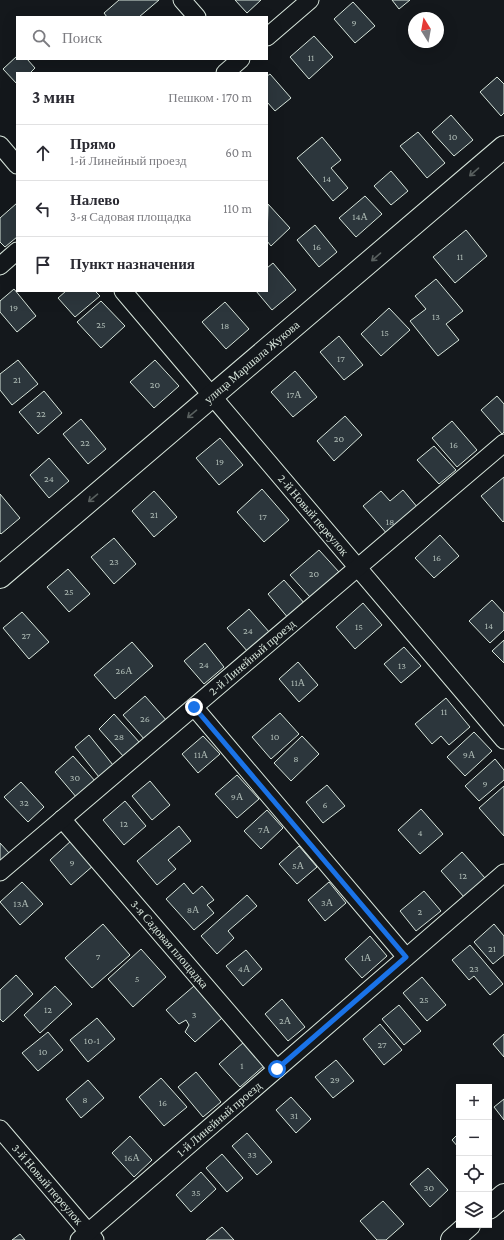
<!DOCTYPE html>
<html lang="ru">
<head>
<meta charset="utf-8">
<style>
  :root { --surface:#fff; --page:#f2f2f3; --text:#2b2b33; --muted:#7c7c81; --line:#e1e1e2 }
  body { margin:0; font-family:"Crimson Pro",serif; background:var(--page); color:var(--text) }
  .controls { position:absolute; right:12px; bottom:12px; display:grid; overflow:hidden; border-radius:0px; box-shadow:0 4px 16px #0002 }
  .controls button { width:36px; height:36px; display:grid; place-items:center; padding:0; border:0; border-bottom:1px solid var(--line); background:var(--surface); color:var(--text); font:20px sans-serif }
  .compass { position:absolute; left:408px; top:12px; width:36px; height:36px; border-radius:50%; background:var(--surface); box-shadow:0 4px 16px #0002; rotate:349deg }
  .stop { position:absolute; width:12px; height:12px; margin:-9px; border:3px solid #1a73e8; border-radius:50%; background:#fff }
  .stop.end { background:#1a73e8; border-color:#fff; box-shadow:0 1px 4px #0008 }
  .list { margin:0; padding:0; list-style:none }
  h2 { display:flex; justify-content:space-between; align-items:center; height:52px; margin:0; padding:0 16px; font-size:17px }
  h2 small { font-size:13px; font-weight:400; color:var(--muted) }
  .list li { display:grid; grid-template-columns:26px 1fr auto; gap:12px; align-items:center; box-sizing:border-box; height:56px; padding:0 16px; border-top:1px solid var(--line) }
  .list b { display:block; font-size:15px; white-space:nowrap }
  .list p { margin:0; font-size:13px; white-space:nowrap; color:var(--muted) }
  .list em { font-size:13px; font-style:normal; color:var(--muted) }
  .icon { flex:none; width:22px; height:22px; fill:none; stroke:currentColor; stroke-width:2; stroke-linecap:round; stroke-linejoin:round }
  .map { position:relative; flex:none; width:504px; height:1240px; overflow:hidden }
  .search { position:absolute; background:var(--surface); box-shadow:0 4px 16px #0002; left:16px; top:16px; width:252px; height:44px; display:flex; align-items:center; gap:10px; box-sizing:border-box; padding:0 14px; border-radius:0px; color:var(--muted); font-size:15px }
  .panel { position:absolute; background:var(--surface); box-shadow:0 4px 16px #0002; left:16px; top:72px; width:252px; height:220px; border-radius:0px }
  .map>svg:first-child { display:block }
  .building { fill:#2c363c; stroke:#d8e6dc }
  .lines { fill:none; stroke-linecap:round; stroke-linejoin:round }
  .minor-casing { stroke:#d8e6dc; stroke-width:19 }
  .secondary-casing { stroke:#d8e6dc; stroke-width:24 }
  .minor { stroke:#14181c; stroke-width:17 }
  .secondary { stroke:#14181c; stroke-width:22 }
  .oneway { stroke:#59605f }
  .route { stroke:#1a73e8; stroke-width:5 }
  .labels { text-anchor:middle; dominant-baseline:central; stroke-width:3; stroke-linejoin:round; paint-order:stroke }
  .number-label { font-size:10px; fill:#adbab4 }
  .street-label { font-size:12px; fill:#d8e6dc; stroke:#14181c }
</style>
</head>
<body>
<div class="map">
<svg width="504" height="1240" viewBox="0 0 504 1240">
  <rect width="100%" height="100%" fill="#14181c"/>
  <g class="building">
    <polygon points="119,0 159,0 139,17 107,17 104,13"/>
    <polygon points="235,0 261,0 247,13"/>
    <polygon points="392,0 410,0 399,9"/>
    <polygon points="353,2 375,26 355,43 334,19"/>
    <polygon points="314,36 333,57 309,79 290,57"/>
    <polygon points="17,56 17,59 27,59 35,68 30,73 17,73 17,84 3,69"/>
    <polygon points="270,74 291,98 275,111 267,102 267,76"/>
    <polygon points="497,77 504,84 504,113 501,116 480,92"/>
    <polygon points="451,115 473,140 454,156 432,132"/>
    <polygon points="418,132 445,163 427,178 400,146"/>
    <polygon points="322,137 341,160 331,168 348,188 333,201 297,158"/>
    <polygon points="391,171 408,191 391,205 374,186"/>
    <polygon points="365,196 382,214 356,237 339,218"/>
    <polygon points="17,203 17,237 5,247 0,242 0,218"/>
    <polygon points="268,204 290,228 271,246 267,241"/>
    <polygon points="315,225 337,252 319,267 297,240"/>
    <polygon points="466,230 487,256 455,283 433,257"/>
    <polygon points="273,263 296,290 272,310 256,291 267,291 267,268"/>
    <polygon points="436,279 463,311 446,324 459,340 438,356 410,321 426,309 415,296"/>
    <polygon points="14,289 36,316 17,332 0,312 0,301"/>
    <polygon points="66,291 95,291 100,296 75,317 58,298"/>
    <polygon points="101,301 125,326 101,348 77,322"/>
    <polygon points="225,302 249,329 226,349 202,322"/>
    <polygon points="389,308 410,330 381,356 361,334"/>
    <polygon points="339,336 363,365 344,380 320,352"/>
    <polygon points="18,360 38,384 12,405 0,390 0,374"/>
    <polygon points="155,360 179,386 154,408 130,382"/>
    <polygon points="295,371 317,397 293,417 271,392"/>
    <polygon points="44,391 62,413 38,434 19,412"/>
    <polygon points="497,396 504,404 504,432 502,434 481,410"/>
    <polygon points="345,416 362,435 334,461 317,441"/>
    <polygon points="81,419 106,449 88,464 63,434"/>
    <polygon points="452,421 477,450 457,467 432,438"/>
    <polygon points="220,438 243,465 219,485 196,458"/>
    <polygon points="434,446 456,470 439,484 417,460"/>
    <polygon points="49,458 69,481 49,498 30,475"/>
    <polygon points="504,477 504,521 503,522 481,496"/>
    <polygon points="262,489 289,520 264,542 237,512"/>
    <polygon points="403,490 418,508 388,535 363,506 381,491 390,501"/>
    <polygon points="154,491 177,517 154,537 132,511"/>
    <polygon points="0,494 20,518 1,534 0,533"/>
    <polygon points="440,535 459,556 434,578 415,558"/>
    <polygon points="114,538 136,564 114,584 91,557"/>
    <polygon points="319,550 339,572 310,597 290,575"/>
    <polygon points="68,569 90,594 69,612 47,587"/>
    <polygon points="284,580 305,604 289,619 268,594"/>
    <polygon points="492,600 504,613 504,630 490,643 469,621"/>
    <polygon points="363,603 382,625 355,649 336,627"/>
    <polygon points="249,609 270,633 248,652 227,628"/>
    <polygon points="22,612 49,642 29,659 3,628"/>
    <polygon points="504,640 504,663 492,651"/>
    <polygon points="132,642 153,666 115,699 94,675"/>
    <polygon points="205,643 224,667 204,684 184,661"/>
    <polygon points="404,647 421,666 401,683 384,664"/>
    <polygon points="298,662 318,685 299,702 279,679"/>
    <polygon points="145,696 167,721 145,740 123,715"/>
    <polygon points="446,698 470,727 449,745 441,736 432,744 415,724"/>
    <polygon points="280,713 299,734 271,759 252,737"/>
    <polygon points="114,714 140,743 124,757 99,729"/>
    <polygon points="474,732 492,751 465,776 447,757"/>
    <polygon points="89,735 113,765 99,777 75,747"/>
    <polygon points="203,736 220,754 198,773 182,754"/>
    <polygon points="302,736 319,754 291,781 274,763"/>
    <polygon points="73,756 96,782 77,798 55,772"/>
    <polygon points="495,759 504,770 504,780 479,801 465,786"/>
    <polygon points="237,775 259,799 237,818 215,794"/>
    <polygon points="150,781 170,805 152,820 132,796"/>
    <polygon points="21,782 44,807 28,822 4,797"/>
    <polygon points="327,785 345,806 323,823 306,802"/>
    <polygon points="504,786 504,836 479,808"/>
    <polygon points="125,801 146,826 124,845 103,820"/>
    <polygon points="421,809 443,834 420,854 398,830"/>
    <polygon points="267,810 283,828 261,849 244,831"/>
    <polygon points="179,826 191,841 168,860 176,869 157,885 137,861"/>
    <polygon points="72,840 94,865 71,885 50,860"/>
    <polygon points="0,843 10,854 0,863"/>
    <polygon points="299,846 317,867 297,884 279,864"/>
    <polygon points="462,852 485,878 464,897 441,871"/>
    <polygon points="22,882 43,904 20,925 0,902"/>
    <polygon points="329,882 346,903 325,921 308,900"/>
    <polygon points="184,883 193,894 202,886 214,900 207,905 214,913 194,930 166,899"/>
    <polygon points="424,891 441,911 416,931 400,911"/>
    <polygon points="247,895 257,906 228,931 234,938 217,954 201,936"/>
    <polygon points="103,924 130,955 92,988 65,958"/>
    <polygon points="494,924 504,936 504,955 493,964 474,942"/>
    <polygon points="370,936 387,956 362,978 345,959"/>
    <polygon points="470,945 503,984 490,995 474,976 469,980 452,960"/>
    <polygon points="141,949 166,977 133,1007 108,979"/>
    <polygon points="246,950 262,969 243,986 226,966"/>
    <polygon points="16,975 33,994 3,1022 0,1019 0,990"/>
    <polygon points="422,977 446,1005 427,1021 403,993"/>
    <polygon points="55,986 72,1004 40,1033 24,1015"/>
    <polygon points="194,986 222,1018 195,1042 185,1032 189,1025 186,1020 179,1024 166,1010"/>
    <polygon points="282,999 305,1027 288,1041 265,1014"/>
    <polygon points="399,1005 421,1031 404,1045 382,1019"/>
    <polygon points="97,1018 115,1039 88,1062 70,1040"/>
    <polygon points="380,1024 402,1050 384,1065 363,1039"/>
    <polygon points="48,1032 63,1050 38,1071 22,1053"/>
    <polygon points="504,1034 504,1057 493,1044"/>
    <polygon points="244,1042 265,1065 240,1087 219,1064"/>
    <polygon points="336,1060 354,1081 333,1098 315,1077"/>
    <polygon points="196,1072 221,1102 203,1117 178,1087"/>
    <polygon points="161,1078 187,1107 164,1126 139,1097"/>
    <polygon points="88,1080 104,1098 81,1118 66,1099"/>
    <polygon points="291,1097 311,1119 296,1133 276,1110"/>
    <polygon points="504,1099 504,1120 494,1107"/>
    <polygon points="247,1133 272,1162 257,1175 232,1146"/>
    <polygon points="459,1133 459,1148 452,1140"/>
    <polygon points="130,1136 152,1160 134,1177 112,1153"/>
    <polygon points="222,1154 243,1178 227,1192 206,1168"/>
    <polygon points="428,1168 448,1190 430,1207 410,1184"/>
    <polygon points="201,1172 216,1189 191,1212 176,1195"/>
    <polygon points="383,1201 404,1224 386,1240 377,1240 360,1221"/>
    <polygon points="222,1227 234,1240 206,1240"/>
    <polygon points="20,1234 25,1240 12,1240"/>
  </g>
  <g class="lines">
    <defs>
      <g id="minor">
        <polyline points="182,0 197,17"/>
        <polyline points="267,37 310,0"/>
        <polyline points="225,73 241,59"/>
        <polyline points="0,145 17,165"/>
        <polyline points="0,266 17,251"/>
        <path id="s1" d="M123 291 504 740"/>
        <polyline points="194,707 406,957"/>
        <path id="s2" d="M62 819 277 1069"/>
        <path id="s3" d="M0 872 504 443"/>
        <path id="s4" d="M0 1129 95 1240"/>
        <path id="s5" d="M79 1240 504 873"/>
      </g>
      <g id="secondary">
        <path id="s6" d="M0 577 504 147"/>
        <polyline points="489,1208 504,1195"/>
        <polyline points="452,1240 469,1225"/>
      </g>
    </defs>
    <use href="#minor" class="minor-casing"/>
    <use href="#secondary" class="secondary-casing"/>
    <use href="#minor" class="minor"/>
    <use href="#secondary" class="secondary"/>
  </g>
  <defs><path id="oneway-shaft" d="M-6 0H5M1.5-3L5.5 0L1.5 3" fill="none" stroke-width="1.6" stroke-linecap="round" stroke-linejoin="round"/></defs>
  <g class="oneway">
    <use href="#oneway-shaft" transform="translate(474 172) rotate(139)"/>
    <use href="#oneway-shaft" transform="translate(376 257) rotate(139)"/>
    <use href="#oneway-shaft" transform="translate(192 414) rotate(140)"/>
    <use href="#oneway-shaft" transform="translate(93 498) rotate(140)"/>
  </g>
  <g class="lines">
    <polyline class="route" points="194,707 406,957 277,1069"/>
  </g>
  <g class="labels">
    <g class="number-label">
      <text x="354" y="22">9</text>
      <text x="311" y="57">11</text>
      <text x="453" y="136">10</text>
      <text x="327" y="178">14</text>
      <text x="360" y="216">14А</text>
      <text x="317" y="246">16</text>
      <text x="460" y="256">11</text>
      <text x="14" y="307">19</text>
      <text x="436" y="316">13</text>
      <text x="101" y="324">25</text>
      <text x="225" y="325">18</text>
      <text x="385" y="332">15</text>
      <text x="341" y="358">17</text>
      <text x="17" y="379">21</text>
      <text x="155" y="384">20</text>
      <text x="294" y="394">17А</text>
      <text x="41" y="413">22</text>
      <text x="339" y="438">20</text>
      <text x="85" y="442">22</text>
      <text x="454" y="444">16</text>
      <text x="220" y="461">19</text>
      <text x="49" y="478">24</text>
      <text x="154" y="514">21</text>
      <text x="263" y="516">17</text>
      <text x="390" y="521">18</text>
      <text x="437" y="557">16</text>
      <text x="114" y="561">23</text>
      <text x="314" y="573">20</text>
      <text x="69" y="591">25</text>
      <text x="489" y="625">14</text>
      <text x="359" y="626">15</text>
      <text x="248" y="630">24</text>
      <text x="26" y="635">27</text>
      <text x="204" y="664">24</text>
      <text x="402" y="665">13</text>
      <text x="124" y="670">26А</text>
      <text x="298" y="682">11А</text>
      <text x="444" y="711">11</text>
      <text x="145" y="718">26</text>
      <text x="119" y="736">28</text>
      <text x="275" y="736">10</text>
      <text x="201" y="754">11А</text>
      <text x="469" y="754">9А</text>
      <text x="296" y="758">8</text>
      <text x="75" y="777">30</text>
      <text x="485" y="783">9</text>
      <text x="237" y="796">9А</text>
      <text x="24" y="802">32</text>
      <text x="325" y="804">6</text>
      <text x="124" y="823">12</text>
      <text x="264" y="829">7А</text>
      <text x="420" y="832">4</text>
      <text x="72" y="862">9</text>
      <text x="298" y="865">5А</text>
      <text x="463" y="875">12</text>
      <text x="327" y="902">3А</text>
      <text x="21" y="903">13А</text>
      <text x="193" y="909">8А</text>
      <text x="420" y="911">2</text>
      <text x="492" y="948">21</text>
      <text x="98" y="956">7</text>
      <text x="366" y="957">1А</text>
      <text x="244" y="968">4А</text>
      <text x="474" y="968">23</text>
      <text x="137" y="978">5</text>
      <text x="424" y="999">25</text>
      <text x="48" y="1009">12</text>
      <text x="194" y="1014">3</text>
      <text x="285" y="1020">2А</text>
      <text x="92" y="1040">10-1</text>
      <text x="382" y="1044">27</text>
      <text x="43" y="1051">10</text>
      <text x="242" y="1065">1</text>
      <text x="335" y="1079">29</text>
      <text x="85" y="1099">8</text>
      <text x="163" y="1102">16</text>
      <text x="294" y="1115">31</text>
      <text x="252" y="1154">33</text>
      <text x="132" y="1157">16А</text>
      <text x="429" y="1187">30</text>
      <text x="196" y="1192">35</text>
    </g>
    <g class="street-label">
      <text stroke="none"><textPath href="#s6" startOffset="331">улица Маршала Жукова</textPath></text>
      <text stroke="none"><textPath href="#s1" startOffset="294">2-й Новый переулок</textPath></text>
      <text stroke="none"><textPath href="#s3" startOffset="331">2-й Линейный проезд</textPath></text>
      <text stroke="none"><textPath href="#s2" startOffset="165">3-я Садовая площадка</textPath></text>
      <text stroke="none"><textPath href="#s5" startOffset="185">1-й Линейный проезд</textPath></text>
      <text stroke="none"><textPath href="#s4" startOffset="73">3-й Новый переулок</textPath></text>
    </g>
  </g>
</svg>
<div class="controls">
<button>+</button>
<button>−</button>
<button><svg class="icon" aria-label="locate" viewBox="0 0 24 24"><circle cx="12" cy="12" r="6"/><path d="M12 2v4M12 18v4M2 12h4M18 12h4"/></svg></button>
<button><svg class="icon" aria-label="layers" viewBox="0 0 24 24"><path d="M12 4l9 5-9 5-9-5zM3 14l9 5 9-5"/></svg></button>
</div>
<svg class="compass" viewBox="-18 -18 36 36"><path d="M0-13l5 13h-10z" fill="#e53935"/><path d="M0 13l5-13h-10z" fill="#7c7c81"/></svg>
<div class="stop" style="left:277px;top:1069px"></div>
<div class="stop end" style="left:194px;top:707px"></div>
<div class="search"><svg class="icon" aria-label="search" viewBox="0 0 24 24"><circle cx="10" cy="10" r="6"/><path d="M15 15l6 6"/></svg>Поиск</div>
<section class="panel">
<h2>3 мин<small>Пешком · 170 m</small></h2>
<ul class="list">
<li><svg class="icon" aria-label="ahead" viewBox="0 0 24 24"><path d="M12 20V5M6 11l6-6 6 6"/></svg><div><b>Прямо</b><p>1-й Линейный проезд</p></div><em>60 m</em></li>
<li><svg class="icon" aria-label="left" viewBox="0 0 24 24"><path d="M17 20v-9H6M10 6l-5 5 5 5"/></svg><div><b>Налево</b><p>3-я Садовая площадка</p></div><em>110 m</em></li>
<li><svg class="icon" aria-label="arrive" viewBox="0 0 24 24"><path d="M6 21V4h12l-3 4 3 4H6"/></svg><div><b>Пункт назначения</b></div></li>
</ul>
</section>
</div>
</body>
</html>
